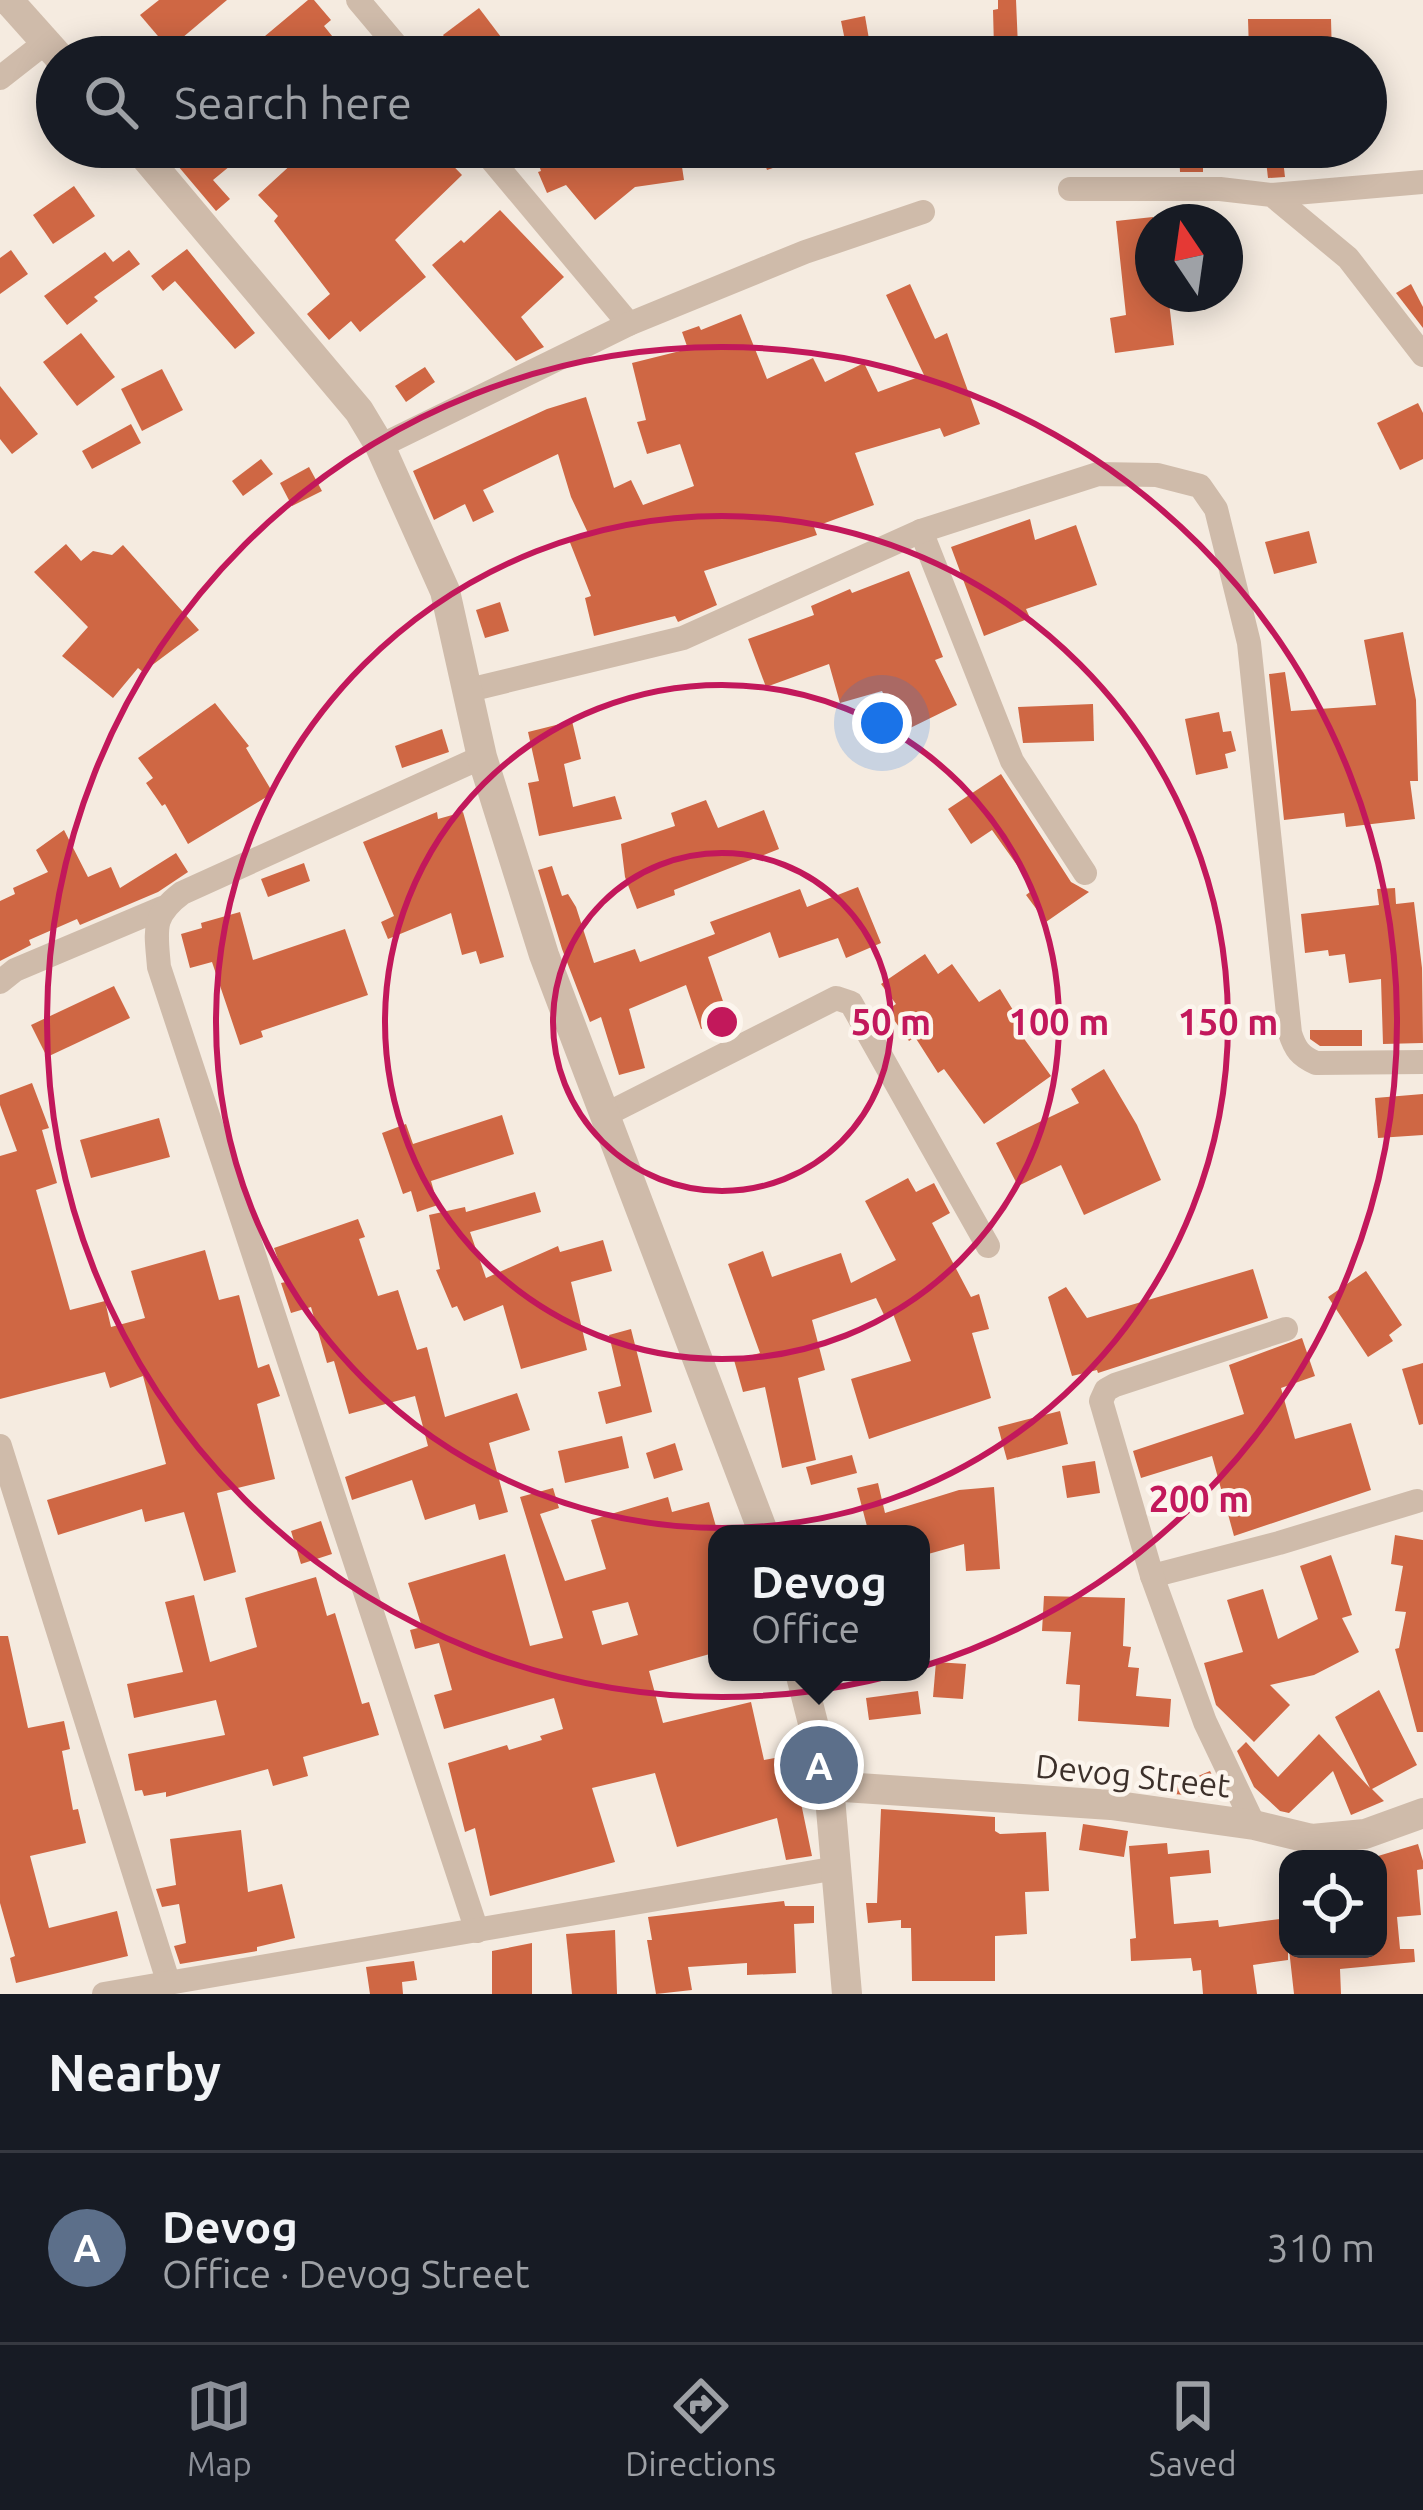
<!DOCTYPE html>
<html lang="en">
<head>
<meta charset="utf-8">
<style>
  :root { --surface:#171b24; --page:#20242c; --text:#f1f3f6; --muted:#9ea1a6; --line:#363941; --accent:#8c9099 }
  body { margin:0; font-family:Ubuntu,sans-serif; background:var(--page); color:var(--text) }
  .controls { position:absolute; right:36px; bottom:36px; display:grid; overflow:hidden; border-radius:24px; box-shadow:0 6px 30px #0003 }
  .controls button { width:108px; height:108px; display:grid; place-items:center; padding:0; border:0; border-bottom:3px solid var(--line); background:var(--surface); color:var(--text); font:60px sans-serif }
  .compass { position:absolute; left:1135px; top:204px; width:108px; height:108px; border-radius:50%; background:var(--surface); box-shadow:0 6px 30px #0003; rotate:347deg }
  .you { position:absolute; left:882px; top:723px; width:42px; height:42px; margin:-30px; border:9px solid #fff; border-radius:50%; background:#1a73e8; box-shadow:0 0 0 18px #1a73e833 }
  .badge { display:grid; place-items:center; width:78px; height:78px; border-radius:50%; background:var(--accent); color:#fff; font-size:39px; font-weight:700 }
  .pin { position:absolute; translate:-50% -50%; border:6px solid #fff; box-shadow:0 3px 12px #0006 }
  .popup { position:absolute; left:708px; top:1525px; width:222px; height:156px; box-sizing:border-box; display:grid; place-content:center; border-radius:24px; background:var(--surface); filter:drop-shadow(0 3px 9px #0005); font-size:39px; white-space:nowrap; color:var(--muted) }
  .popup b { font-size:45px; color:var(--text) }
  .popup::after { content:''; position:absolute; left:50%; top:100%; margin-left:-24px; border:24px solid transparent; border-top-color:var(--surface) }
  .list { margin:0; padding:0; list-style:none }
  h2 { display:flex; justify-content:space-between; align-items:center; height:156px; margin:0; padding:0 48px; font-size:51px }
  h2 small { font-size:39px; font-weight:400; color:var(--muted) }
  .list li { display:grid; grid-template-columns:78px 1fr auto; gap:36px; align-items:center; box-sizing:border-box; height:192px; padding:0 48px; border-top:3px solid var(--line) }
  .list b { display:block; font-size:45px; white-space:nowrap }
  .list p { margin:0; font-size:39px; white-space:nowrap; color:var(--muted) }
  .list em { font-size:39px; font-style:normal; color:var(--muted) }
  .icon { flex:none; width:66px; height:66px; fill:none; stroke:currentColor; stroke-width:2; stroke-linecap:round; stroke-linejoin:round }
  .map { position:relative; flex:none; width:1423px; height:1994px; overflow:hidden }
  .search { position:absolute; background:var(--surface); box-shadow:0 6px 30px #0003; left:36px; right:36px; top:36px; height:132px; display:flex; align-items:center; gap:30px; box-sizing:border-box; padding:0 42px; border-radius:66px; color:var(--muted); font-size:45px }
  .sheet { height:348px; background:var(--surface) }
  nav { display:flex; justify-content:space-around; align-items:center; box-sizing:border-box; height:168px; border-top:3px solid var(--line); background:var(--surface); font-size:33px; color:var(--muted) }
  nav a { display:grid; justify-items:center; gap:6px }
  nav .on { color:var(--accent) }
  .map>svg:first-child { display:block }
  .building { fill:#cf6744; fill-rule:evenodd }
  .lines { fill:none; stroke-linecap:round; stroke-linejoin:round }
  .minor { stroke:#cfbbaa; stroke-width:24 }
  .tertiary { stroke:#cfbbaa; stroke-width:30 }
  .ring { fill:none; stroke:#c2185b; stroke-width:6 }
  .labels { text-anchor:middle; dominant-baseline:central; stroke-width:9; stroke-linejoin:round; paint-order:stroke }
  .street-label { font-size:33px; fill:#3c302a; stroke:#fcf5ed }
  .centre { fill:#c2185b; stroke:#fcf5ed; stroke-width:6 }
  .ring-label { font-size:36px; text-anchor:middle; font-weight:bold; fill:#c2185b; stroke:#fcf5ed; stroke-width:9; stroke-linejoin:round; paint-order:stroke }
</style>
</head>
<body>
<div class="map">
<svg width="1423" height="1994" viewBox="0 0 1423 1994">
  <rect width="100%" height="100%" fill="#f5ebe0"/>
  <g class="building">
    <polygon points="159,0 227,0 169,49 140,15"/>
    <polygon points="308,0 314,0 331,20 324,26 349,57 262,57 253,46"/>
    <polygon points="998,0 1016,0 1018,47 994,48 993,10 998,9"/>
    <polygon points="479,8 516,57 460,57 443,35"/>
    <polygon points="865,16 870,45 847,50 841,21"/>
    <polygon points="1248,19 1331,19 1332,57 1306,57 1306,51 1249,51"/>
    <polygon points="162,147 253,147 213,180 230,199 216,211"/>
    <polygon points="338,147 435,147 462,175 395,240 426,277 360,332 351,321 329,340 307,314 330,294 274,221 278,216 258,195 307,150 320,164"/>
    <polygon points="533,147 679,147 684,180 635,187 595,220 566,185 547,193 538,172 541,171"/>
    <polygon points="759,147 826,147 826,150 767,170"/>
    <polygon points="1179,147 1203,147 1203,172 1180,172"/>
    <polygon points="1283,160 1285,177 1268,178 1266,161"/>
    <polygon points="74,186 95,216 53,244 33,215"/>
    <polygon points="500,210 564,277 521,317 544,347 516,361 432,265 461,240 464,243"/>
    <polygon points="1153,217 1153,294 1168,294 1174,345 1115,353 1110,318 1126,315 1116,221"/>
    <polygon points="187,249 255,333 235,349 175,281 163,291 151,276"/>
    <polygon points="11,250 28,274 0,294 0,258"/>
    <polygon points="129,250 140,264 94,297 98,301 67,325 44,296 105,252 113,262"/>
    <polygon points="910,284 935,339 947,333 980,424 944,437 940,428 855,453 874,505 814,527 817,535 704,571 717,605 678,622 675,616 594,636 585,598 591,596 569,540 588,533 571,497 558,454 483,490 494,512 473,522 465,504 434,520 413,471 547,409 586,397 614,488 631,480 643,505 694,486 680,444 647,454 637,422 646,420 632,363 688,349 682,332 699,326 701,330 741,314 767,379 813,358 825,382 864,363 878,392 924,375 886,295"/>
    <polygon points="1411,284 1423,307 1423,328 1396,293"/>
    <polygon points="81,333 115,377 77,406 43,362"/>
    <polygon points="425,367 435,382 406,402 395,386"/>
    <polygon points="162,369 183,410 142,431 121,389"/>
    <polygon points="0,386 38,434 12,454 0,439"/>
    <polygon points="1418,403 1423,413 1423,459 1400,470 1377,423"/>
    <polygon points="131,424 141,443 92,469 82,451"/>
    <polygon points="261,459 273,474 243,496 232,481"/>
    <polygon points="309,467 322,491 292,506 280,483"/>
    <polygon points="1030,519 1035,540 1076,525 1097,585 1026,609 1030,618 984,636 951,547"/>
    <polygon points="1309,531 1317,563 1274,574 1265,542"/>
    <polygon points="66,544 81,561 93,551 112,555 123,545 199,630 143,672 138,668 113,698 62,656 88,627 34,572"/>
    <polygon points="909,571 943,657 935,660 957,705 902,732 882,691 840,703 829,664 766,687 748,639 814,615 811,606 850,589 852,593"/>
    <polygon points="500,602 509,631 485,638 476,610"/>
    <polygon points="1403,632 1416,700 1418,781 1410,781 1415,819 1346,827 1344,813 1284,820 1269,674 1285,672 1291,711 1376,705 1364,640"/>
    <polygon points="215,703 249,746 246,748 273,793 188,844 165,804 162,806 146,783 153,778 138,758"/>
    <polygon points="1093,704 1094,741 1023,743 1018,707"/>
    <polygon points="1219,712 1223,732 1231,731 1236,751 1225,754 1228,768 1196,775 1185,719"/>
    <polygon points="572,721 581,759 564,764 573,807 615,796 622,819 539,836 528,783 539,781 528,732"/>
    <polygon points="442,729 449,752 402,768 395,746"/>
    <polygon points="1001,774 1071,882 1089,892 1046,922 1026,895 1034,889 992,830 971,844 948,809"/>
    <polygon points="706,800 718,828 764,810 779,849 674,890 675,895 637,909 625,877 621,844 675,826 671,813"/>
    <polygon points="437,812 438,819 463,812 504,957 480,964 476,951 462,955 451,913 388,939 381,922 394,916 363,842"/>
    <polygon points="64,830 88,877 111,867 120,888 176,853 188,872 158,892 80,925 77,919 29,940 31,945 0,961 0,901 15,894 13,888 48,872 36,850"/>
    <polygon points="304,863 310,881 268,897 261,879"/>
    <polygon points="552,866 562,896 568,894 576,907 594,963 635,949 640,962 715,934 710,922 800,889 807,907 858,887 881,943 846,958 838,938 779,958 770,932 708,957 729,1019 701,1029 686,985 629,1009 645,1068 619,1075 601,1017 590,1022 562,949 538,870"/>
    <polygon points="1395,888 1396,904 1414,902 1422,968 1423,1043 1383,1044 1381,979 1349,983 1345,954 1329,956 1328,950 1305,953 1301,914 1379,905 1377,889"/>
    <polygon points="240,912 253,960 345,929 368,995 261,1031 263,1037 240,1045 212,962 190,968 181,934 202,928 201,923"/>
    <polygon points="925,954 938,974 952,964 979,1002 1000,989 1021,1023 1015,1026 1051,1076 984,1124 944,1069 938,1073 915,1037 909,1041 887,1010 896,1004 881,984"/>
    <polygon points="114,986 130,1018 47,1057 31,1025"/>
    <polygon points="1310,1030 1362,1030 1362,1046 1320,1046 1310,1039"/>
    <polygon points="1104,1069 1137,1125 1161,1180 1084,1215 1061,1165 1018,1186 996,1143 1079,1103 1071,1089"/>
    <polygon points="32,1083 49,1128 42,1130 57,1183 36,1190 70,1310 105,1301 111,1327 145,1318 131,1271 205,1250 219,1300 239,1295 258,1368 269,1364 280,1396 257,1404 275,1479 217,1493 236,1572 204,1581 184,1512 145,1522 142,1509 58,1535 47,1500 166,1464 143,1376 110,1388 105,1372 0,1399 0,1156 17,1151 0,1105 0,1095"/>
    <polygon points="1423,1094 1423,1135 1378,1138 1375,1098"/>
    <polygon points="502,1115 514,1154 431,1181 438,1205 417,1212 411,1191 403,1194 382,1133 406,1124 413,1144"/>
    <polygon points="159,1118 170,1157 91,1178 80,1140"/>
    <polygon points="908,1178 916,1192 934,1183 950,1213 932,1223 971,1297 979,1294 989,1329 972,1333 991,1398 869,1439 851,1379 911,1361 892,1311 884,1315 876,1298 812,1320 825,1370 798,1378 816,1460 782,1468 765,1387 743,1392 734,1360 760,1353 728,1264 763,1251 772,1277 841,1253 851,1283 896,1260 865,1201"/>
    <polygon points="535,1192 541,1212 470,1232 486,1278 558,1246 560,1252 603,1240 612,1271 571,1282 587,1350 521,1369 503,1305 464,1321 457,1306 452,1308 436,1270 440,1269 429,1215 465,1207 466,1212"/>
    <polygon points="358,1219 365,1237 359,1239 378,1296 398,1290 417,1350 427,1347 445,1417 517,1393 530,1430 489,1443 508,1512 479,1520 475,1504 425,1520 412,1480 352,1500 345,1477 428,1446 415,1396 349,1414 334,1361 327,1363 311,1307 291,1313 281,1283 286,1282 274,1248"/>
    <polygon points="1253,1269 1268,1318 1098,1373 1097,1370 1072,1376 1048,1297 1066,1287 1087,1318"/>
    <polygon points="1366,1271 1402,1325 1389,1335 1393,1341 1368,1357 1328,1297"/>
    <polygon points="631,1329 652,1412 606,1424 598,1392 621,1386 609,1335"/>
    <polygon points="1302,1338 1315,1376 1281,1388 1295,1439 1351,1423 1371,1490 1234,1536 1212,1456 1141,1478 1133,1451 1244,1414 1229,1365"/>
    <polygon points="1423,1363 1423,1424 1419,1425 1402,1369"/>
    <polygon points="1060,1411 1068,1444 1007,1460 998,1427"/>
    <polygon points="622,1436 629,1468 565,1483 558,1451"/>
    <polygon points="675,1443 683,1470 654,1479 646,1453"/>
    <polygon points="852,1455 857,1473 811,1485 806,1467"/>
    <polygon points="1095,1461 1100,1493 1067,1498 1062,1466"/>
    <polygon points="878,1483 885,1513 959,1490 994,1487 1000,1569 966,1571 964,1544 921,1556 921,1534 869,1534 857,1488"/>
    <path d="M553 1488 559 1508 540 1514 565 1581 606 1569 591 1520 668 1497 672 1512 709 1502 717 1530V1652L649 1671 663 1723 751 1702 764 1760 791 1755 812 1856 786 1860 777 1818 677 1847 655 1773 592 1788 615 1862 490 1896 475 1828 465 1832 448 1763 507 1745 509 1750 542 1740 540 1736 563 1729 554 1698 444 1729 434 1695 452 1690 439 1643 415 1649 410 1630 422 1627 408 1583 505 1554 530 1646 563 1638 520 1497ZM628 1602 638 1635 602 1645 592 1611Z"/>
    <polygon points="321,1521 332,1554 301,1564 291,1531"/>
    <polygon points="1395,1535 1423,1540 1423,1732 1417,1732 1395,1649 1399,1648 1406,1612 1395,1611 1403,1566 1391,1564"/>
    <polygon points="1331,1555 1352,1615 1342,1618 1359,1652 1314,1675 1270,1685 1290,1705 1254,1742 1216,1705 1204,1663 1243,1652 1227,1600 1263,1589 1278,1639 1318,1619 1300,1566"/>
    <polygon points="316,1577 327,1616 335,1613 362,1704 369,1702 379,1735 303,1757 308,1776 273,1786 268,1769 166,1797 166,1792 144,1796 142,1790 135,1791 128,1754 225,1735 216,1700 134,1718 127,1684 183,1672 165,1602 194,1595 210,1662 257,1647 245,1598"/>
    <polygon points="1044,1596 1125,1598 1123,1646 1131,1647 1128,1667 1139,1668 1136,1696 1171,1699 1169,1727 1078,1721 1080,1685 1066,1684 1071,1632 1042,1631"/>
    <polygon points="0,1636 8,1636 28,1728 64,1721 70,1749 62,1751 73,1810 78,1809 86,1843 30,1856 49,1928 117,1911 128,1956 16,1983 10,1958 15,1956 0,1903"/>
    <polygon points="936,1662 966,1664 963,1699 933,1697"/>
    <polygon points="1379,1690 1417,1765 1372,1789 1384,1801 1351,1815 1333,1771 1289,1813 1280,1811 1254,1787 1237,1751 1246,1742 1278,1777 1319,1734 1370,1788 1335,1717"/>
    <polygon points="918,1691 921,1714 869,1720 866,1698"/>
    <polygon points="1210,1771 1220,1792 1208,1797 1174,1794 1173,1780 1191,1779"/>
    <polygon points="881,1809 995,1817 995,1831 1000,1834 1046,1832 1049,1891 1025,1892 1027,1934 995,1936 995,1981 912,1981 911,1928 901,1928 901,1920 868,1923 866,1903 877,1903"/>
    <polygon points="1083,1824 1128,1831 1124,1857 1079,1850"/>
    <polygon points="241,1830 248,1892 282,1884 295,1938 257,1947 257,1951 180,1964 174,1946 186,1943 179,1904 162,1907 156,1889 176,1885 170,1839"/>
    <polygon points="1167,1843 1168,1854 1209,1850 1211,1873 1170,1877 1174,1924 1218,1920 1219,1927 1288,1918 1288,1960 1253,1965 1257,1994 1203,1994 1201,1970 1193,1971 1191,1958 1131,1961 1130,1939 1136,1938 1129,1846"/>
    <polygon points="1418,1844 1423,1861 1423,1869 1417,1870 1421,1915 1397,1917 1400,1949 1414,1949 1415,1962 1340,1969 1341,1994 1294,1994 1289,1949 1378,1949 1378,1856"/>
    <polygon points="784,1901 785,1906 814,1906 814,1923 794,1924 796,1973 747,1975 747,1963 688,1967 692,1990 656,1994 647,1940 652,1940 648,1917"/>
    <polygon points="615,1930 617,1994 572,1994 566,1934"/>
    <polygon points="532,1943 532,1994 492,1994 492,1951"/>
    <polygon points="414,1961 417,1980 402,1982 403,1994 370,1994 366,1967"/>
  </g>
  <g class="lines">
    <g class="minor">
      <polyline points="358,0 406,57"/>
      <polyline points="0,78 46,42"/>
      <polyline points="481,147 629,324"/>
      <polyline points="1070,189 1220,189 1272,195 1348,258 1423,355"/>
      <polyline points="1272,195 1423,182"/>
      <polyline points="380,446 629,324 805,252 923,212"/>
      <polyline points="921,531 1012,761 1085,873"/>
      <path d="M469 690 683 638 921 531 1098 474 1157 475 1200 486 1216 509 1249 643 1290 1033C1295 1049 1300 1056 1316 1063L1423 1062"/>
      <polyline points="0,982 15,970 162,908"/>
      <polyline points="605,1115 836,998 851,1003 988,1246"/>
      <polyline points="0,1446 168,1981"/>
      <polyline points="1152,1576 1279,1543 1417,1501"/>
      <polyline points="1254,1825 1205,1722 1152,1576 1101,1401 1106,1390 1115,1385 1286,1329"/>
      <path d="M477 1931 159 967C156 930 151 916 182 893L482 757"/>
      <polyline points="104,1994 837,1868"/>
    </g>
    <g class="tertiary">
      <polyline points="8,0 59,57"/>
      <polyline points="137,147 359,411 380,446 445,591 482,757 544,955 764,1534"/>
      <polyline points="800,1672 829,1786 847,1994"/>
      <polyline points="829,1786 1111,1805 1254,1825 1312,1839 1365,1834 1423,1813"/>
    </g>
  </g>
  <g class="ring">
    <circle cx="722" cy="1022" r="169"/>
    <circle cx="722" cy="1022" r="337"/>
    <circle cx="722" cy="1022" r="506"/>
    <circle cx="722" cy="1022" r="675"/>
  </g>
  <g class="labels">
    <g class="street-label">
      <text transform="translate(1133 1775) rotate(6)">Devog Street</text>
    </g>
  </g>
  <circle cx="722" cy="1022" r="18" class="centre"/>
  <g class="ring-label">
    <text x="891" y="1035">50 m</text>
    <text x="1059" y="1035">100 m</text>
    <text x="1228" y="1035">150 m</text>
    <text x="1199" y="1512">200 m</text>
  </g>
</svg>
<div class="controls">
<button><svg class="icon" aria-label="locate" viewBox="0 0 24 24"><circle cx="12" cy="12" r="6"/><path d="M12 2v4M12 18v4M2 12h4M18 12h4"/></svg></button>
</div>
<svg class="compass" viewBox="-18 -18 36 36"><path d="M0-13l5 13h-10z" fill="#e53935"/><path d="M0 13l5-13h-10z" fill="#9ea1a6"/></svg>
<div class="you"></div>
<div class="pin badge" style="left:819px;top:1765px;background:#5c6f8a">A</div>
<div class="popup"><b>Devog</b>Office</div>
<div class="search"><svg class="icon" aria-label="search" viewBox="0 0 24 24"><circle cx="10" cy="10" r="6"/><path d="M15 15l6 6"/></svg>Search here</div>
</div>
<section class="sheet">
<h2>Nearby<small></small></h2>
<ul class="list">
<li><span class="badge" style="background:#5c6f8a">A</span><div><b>Devog</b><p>Office · Devog Street</p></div><em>310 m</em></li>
</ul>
</section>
<nav>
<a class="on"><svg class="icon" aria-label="map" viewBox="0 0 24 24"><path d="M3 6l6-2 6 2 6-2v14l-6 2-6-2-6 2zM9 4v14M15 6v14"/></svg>Map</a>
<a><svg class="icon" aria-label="directions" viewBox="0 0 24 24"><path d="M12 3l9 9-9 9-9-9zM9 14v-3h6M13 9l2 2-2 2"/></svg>Directions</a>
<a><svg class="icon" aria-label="saved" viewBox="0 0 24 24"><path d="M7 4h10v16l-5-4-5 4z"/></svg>Saved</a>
</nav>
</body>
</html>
